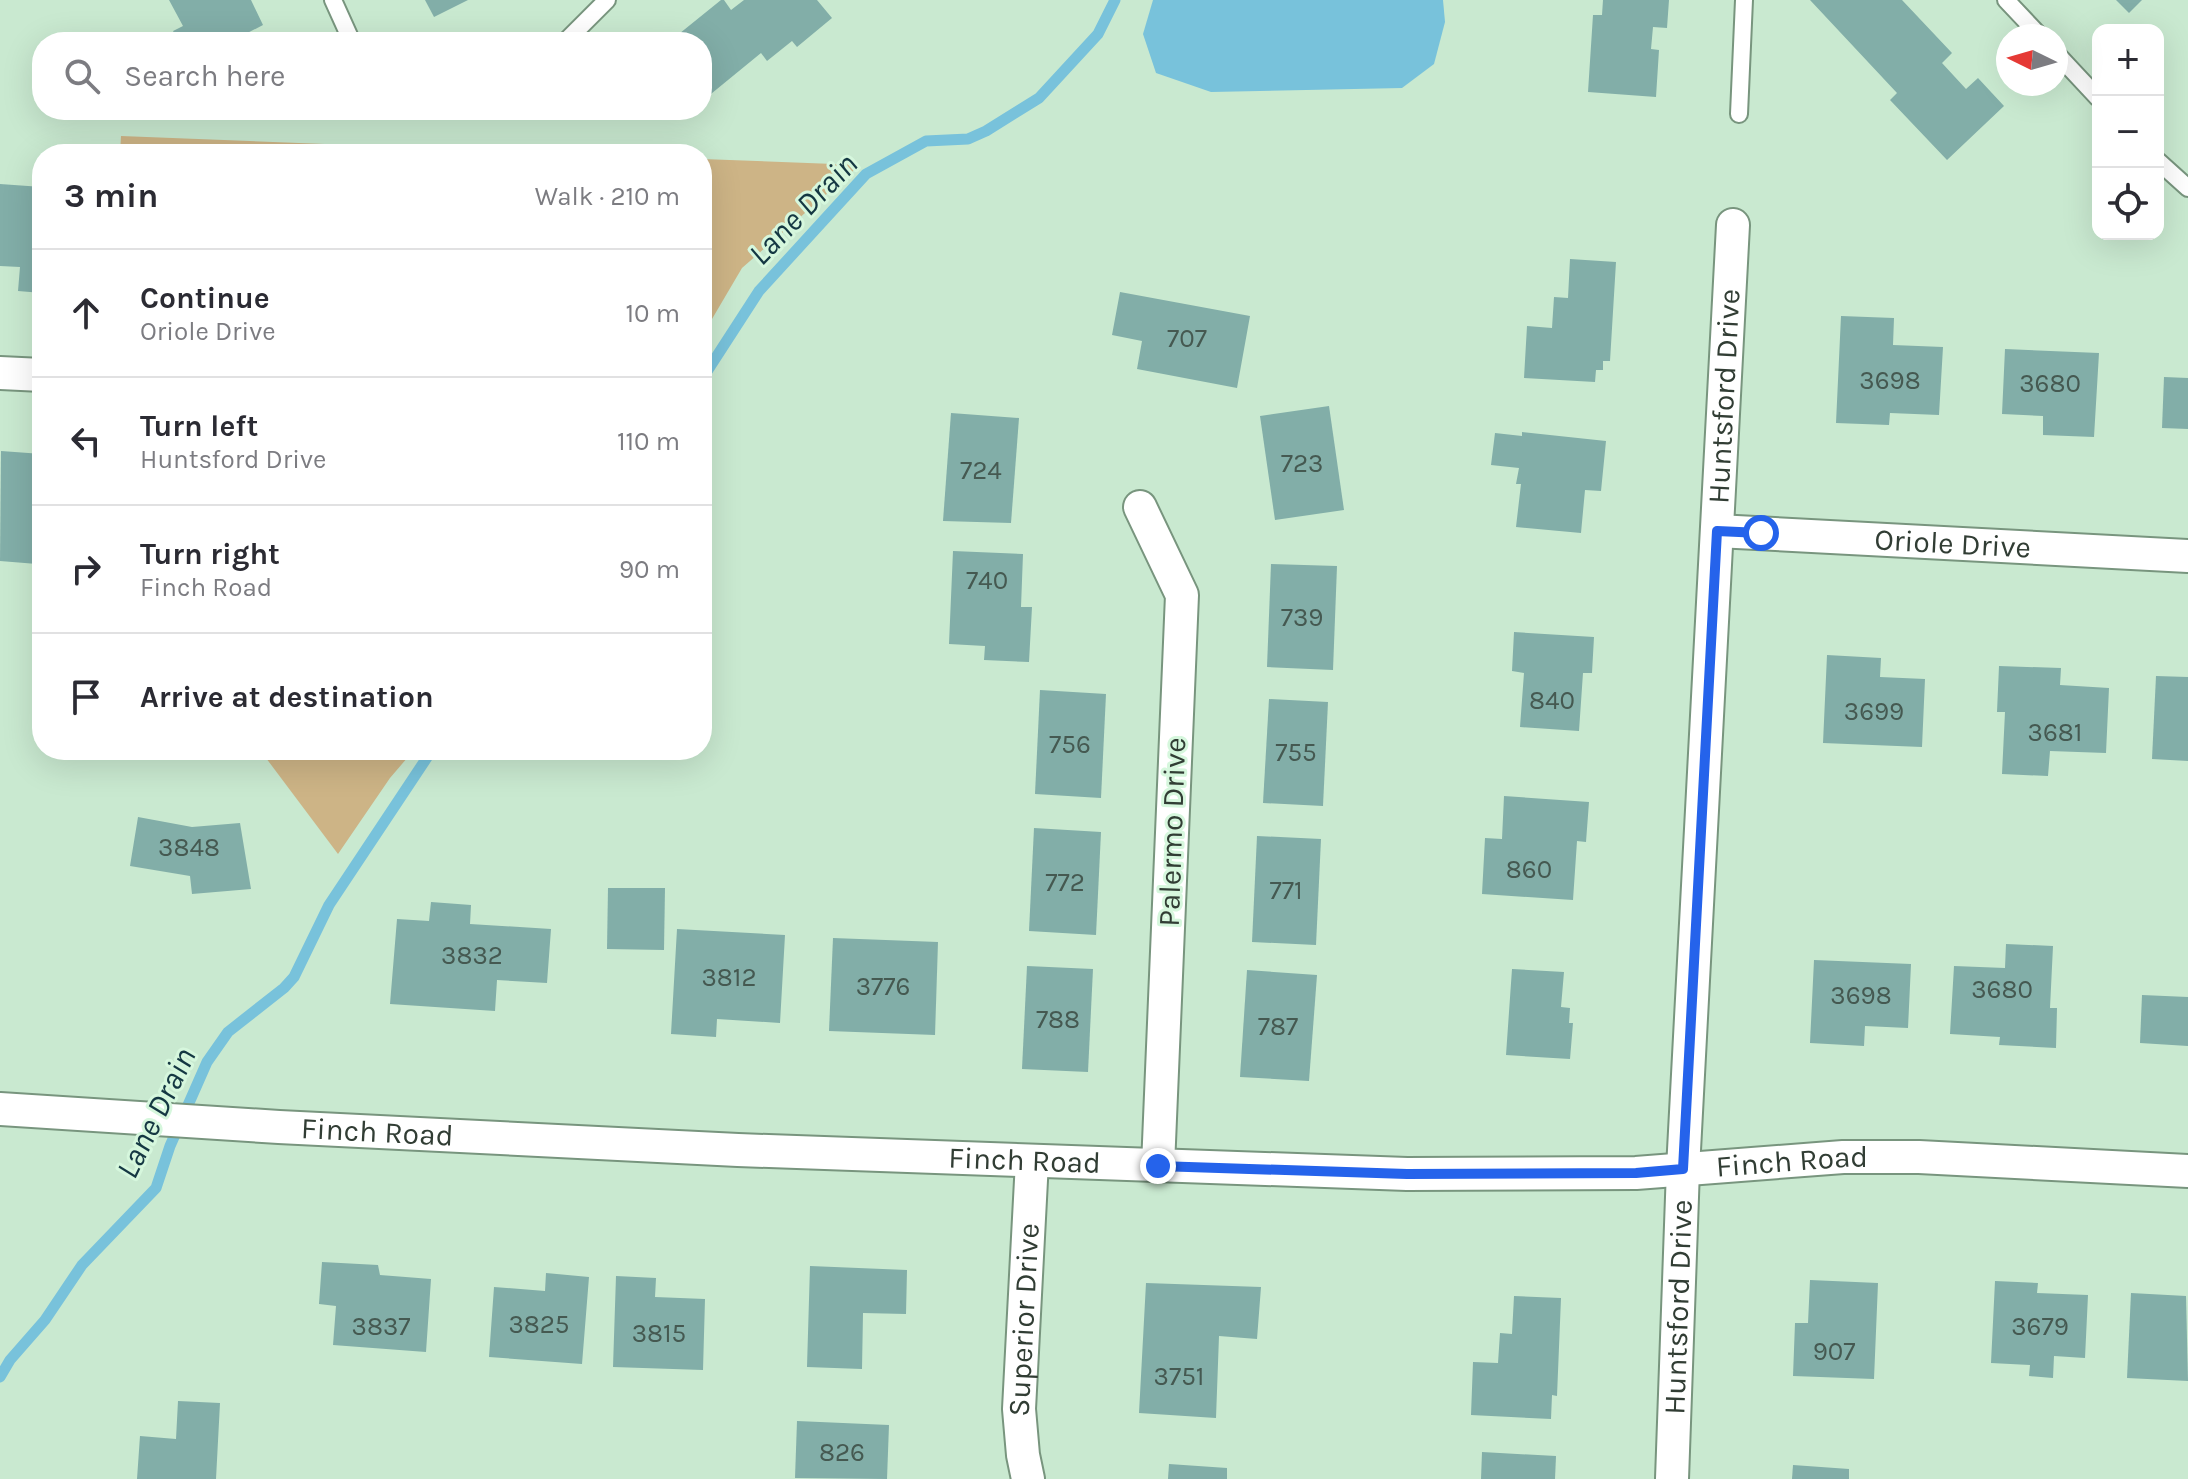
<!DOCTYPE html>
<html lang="en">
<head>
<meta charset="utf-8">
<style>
  :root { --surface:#fff; --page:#f7f7f7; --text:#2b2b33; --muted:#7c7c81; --line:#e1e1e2 }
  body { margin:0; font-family:Karla,sans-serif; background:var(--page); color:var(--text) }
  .controls { position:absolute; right:24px; top:24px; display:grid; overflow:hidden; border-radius:16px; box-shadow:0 8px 32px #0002 }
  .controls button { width:72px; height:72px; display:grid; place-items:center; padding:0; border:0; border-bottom:2px solid var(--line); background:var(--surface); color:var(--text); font:40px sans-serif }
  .compass { position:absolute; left:1996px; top:24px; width:72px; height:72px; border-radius:50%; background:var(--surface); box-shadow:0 8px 32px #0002; rotate:275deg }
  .stop { position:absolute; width:24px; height:24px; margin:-18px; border:6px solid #2563eb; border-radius:50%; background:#fff }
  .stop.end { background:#2563eb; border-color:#fff; box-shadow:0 2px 8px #0008 }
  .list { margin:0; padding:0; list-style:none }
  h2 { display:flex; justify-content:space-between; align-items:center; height:104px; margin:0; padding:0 32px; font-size:34px }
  h2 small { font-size:26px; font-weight:400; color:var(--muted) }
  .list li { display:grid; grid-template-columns:52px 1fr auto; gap:24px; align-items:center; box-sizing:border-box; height:128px; padding:0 32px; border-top:2px solid var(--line) }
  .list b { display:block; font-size:30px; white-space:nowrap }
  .list p { margin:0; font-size:26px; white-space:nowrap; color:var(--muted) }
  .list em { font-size:26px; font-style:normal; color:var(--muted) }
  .icon { flex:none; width:44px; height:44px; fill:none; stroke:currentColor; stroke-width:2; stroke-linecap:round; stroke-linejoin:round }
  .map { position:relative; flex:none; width:2188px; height:1479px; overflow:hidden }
  .search { position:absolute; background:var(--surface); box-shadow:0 8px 32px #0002; left:32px; top:32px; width:680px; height:88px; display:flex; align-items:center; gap:20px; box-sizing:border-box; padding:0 28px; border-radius:32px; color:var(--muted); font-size:30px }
  .panel { position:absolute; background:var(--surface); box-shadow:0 8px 32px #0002; left:32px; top:144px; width:680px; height:616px; border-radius:32px }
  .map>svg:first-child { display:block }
  .green { fill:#cdb486 }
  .water { fill:#78c2db }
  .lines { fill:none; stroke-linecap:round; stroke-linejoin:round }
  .stream { stroke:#78c2db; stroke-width:11 }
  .building { fill:#82aea8 }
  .service-casing { stroke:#78957e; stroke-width:20 }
  .minor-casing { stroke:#78957e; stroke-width:36 }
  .service { stroke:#fff; stroke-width:16 }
  .minor { stroke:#fff; stroke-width:32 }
  .route { stroke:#2563eb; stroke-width:10 }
  .labels { text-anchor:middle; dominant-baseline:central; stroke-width:6; stroke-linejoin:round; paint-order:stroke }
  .number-label { font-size:26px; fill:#455951 }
  .street-label { font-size:30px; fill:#313d34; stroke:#d6f7dd }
  .water-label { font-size:32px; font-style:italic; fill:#143742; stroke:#d6f7dd }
</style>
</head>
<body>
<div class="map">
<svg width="2188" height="1479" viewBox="0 0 2188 1479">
  <rect width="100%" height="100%" fill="#c9e9d0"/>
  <g class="green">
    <polygon points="121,136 577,154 120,154"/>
    <polygon points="702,159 860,165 742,268 702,336"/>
    <polygon points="260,750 414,750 390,778 338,854"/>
  </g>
  <polygon class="water" points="1153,0 1443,0 1445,22 1434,64 1402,88 1211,92 1156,73 1143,34"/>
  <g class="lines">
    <g class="stream">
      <polyline points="702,379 759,291 866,174 926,141 968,139 986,131 1039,98 1098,34 1115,0"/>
      <polyline points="0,1377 10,1360 45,1320 82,1265 156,1188 170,1146 207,1062 228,1032 284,988 294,977 329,905 432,750"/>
    </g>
  </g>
  <g class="building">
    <polygon points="169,0 251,0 263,25 230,42 179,42 173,31 183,26"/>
    <polygon points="425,0 468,0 434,17"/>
    <polygon points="721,0 724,0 731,10 744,0 817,0 832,18 797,47 792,41 767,61 761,53 706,98 702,93 702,42 669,42"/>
    <polygon points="1603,0 1669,0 1667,28 1653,27 1651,49 1659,50 1656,97 1588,92 1593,15 1602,15"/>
    <polygon points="1810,0 1902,0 1952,53 1942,63 1966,89 1978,78 2004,106 1947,160 1890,100 1897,93"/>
    <polygon points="2116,0 2142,0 2129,13"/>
    <polygon points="0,184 42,187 42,293 18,291 20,267 0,266"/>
    <polygon points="1570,259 1616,262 1610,361 1603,361 1603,370 1596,370 1595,382 1524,378 1527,326 1552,328 1554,297 1568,298"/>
    <polygon points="1120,292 1250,316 1237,388 1137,369 1142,341 1112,335"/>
    <polygon points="1841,316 1894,318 1893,345 1943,347 1939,415 1890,413 1889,425 1836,423"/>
    <polygon points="2005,349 2099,353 2094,437 2043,435 2043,416 2002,414"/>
    <polygon points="2164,377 2188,378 2188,429 2162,428"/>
    <polygon points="1329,406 1344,510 1275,520 1260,416"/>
    <polygon points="951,413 1019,418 1011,523 943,521"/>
    <polygon points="1522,432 1606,441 1601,491 1585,490 1581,533 1516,527 1521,484 1516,484 1519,468 1491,465 1495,433 1522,436"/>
    <polygon points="1,451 42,454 37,564 0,561"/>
    <polygon points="953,551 1023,554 1021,607 1032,607 1029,662 984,660 985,646 949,644"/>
    <polygon points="1271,564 1337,566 1333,670 1267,667"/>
    <polygon points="1514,632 1594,637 1592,673 1583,673 1579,731 1520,727 1524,673 1512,671"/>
    <polygon points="1827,655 1881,658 1880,677 1925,679 1922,747 1823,743"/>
    <polygon points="1999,666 2061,668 2060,685 2109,688 2106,753 2050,751 2048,776 2002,774 2005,712 1997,712"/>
    <polygon points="2156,676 2188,677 2188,761 2152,759"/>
    <polygon points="1040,690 1106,694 1101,798 1035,794"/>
    <polygon points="1269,699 1328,702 1323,806 1263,803"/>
    <polygon points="1504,796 1589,802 1586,842 1577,841 1573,900 1482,894 1485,838 1502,839"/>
    <polygon points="138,817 192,827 240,823 251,889 192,894 190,876 130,866"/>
    <polygon points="1034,828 1101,832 1096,935 1029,931"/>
    <polygon points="1257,836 1321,839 1316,945 1252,942"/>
    <polygon points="608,888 665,888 664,950 607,949"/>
    <polygon points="431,902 471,905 470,924 551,929 547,983 497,980 495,1011 390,1004 397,919 429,921"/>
    <polygon points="677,929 785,935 780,1023 717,1019 716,1037 671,1034"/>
    <polygon points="833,938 938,942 935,1035 829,1031"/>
    <polygon points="2006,944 2053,946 2050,1008 2057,1008 2056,1048 1999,1045 2000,1037 1950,1034 1954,966 2005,968"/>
    <polygon points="1814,960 1911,964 1908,1028 1865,1026 1864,1046 1810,1043"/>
    <polygon points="1027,966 1093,969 1088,1072 1022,1069"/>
    <polygon points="1512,969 1564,972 1561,1007 1570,1008 1569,1023 1573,1023 1570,1059 1506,1055"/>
    <polygon points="1247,970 1317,975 1309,1081 1240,1077"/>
    <polygon points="2142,995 2188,997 2188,1046 2140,1043"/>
    <polygon points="322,1262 378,1265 380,1275 431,1279 426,1352 333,1345 336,1306 319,1304"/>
    <polygon points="810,1266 907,1270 906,1314 863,1313 862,1369 807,1367"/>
    <polygon points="546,1273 589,1277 582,1364 489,1357 494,1287 545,1291"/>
    <polygon points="616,1276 656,1278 655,1297 705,1299 703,1370 613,1367"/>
    <polygon points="1810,1280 1878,1283 1874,1379 1793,1376 1795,1323 1808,1323"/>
    <polygon points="1995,1281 2038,1283 2037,1293 2088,1295 2085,1358 2054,1356 2053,1378 2029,1376 2030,1365 1991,1363"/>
    <polygon points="1146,1283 1261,1287 1257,1339 1219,1336 1216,1418 1139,1413"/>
    <polygon points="2131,1293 2186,1296 2188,1381 2127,1378"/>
    <polygon points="1514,1296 1561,1298 1557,1396 1552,1395 1551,1419 1471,1415 1473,1362 1498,1363 1500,1333 1512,1334"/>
    <polygon points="178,1401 220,1403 216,1479 137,1479 140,1436 176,1439"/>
    <polygon points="797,1421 889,1425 887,1479 795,1478"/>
    <polygon points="1482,1452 1556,1456 1555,1479 1481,1479"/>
    <polygon points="1169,1464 1227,1468 1227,1479 1168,1479"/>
    <polygon points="1793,1465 1849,1469 1849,1479 1792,1479"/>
  </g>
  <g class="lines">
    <defs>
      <g id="service">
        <polyline points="333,0 352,42"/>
        <polyline points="2006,0 2040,36"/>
        <polyline points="565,42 607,0"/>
        <polyline points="2056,53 2098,98"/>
        <polyline points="1739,114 1744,0"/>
        <polyline points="2158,161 2188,188"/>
      </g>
      <g id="minor">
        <polyline points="0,373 42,375"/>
        <polyline points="1140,507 1182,595 1158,1166"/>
        <path id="s1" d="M1717 531 2188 556"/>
        <path id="s2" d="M0 1109 279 1127 738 1150 1407 1174 1636 1173 1843 1157H1919L2188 1171"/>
        <path id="s3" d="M1028 1479 1023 1455 1019 1409 1032 1161"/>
        <path id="s4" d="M1672 1479 1683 1169 1733 225"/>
      </g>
    </defs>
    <use href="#service" class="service-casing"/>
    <use href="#minor" class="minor-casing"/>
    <use href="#service" class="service"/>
    <use href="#minor" class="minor"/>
  </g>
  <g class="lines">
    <polyline class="route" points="1158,1166 1407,1174 1636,1173 1683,1169 1717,531 1761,533"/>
  </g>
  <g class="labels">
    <g class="number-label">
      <text x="1187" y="338">707</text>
      <text x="1890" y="380">3698</text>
      <text x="2050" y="383">3680</text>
      <text x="1302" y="463">723</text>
      <text x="981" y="470">724</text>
      <text x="987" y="580">740</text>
      <text x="1302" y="617">739</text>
      <text x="1552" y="700">840</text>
      <text x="1874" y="711">3699</text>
      <text x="2055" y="732">3681</text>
      <text x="1070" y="744">756</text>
      <text x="1296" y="752">755</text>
      <text x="189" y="847">3848</text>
      <text x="1529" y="869">860</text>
      <text x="1065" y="882">772</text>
      <text x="1286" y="890">771</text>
      <text x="472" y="955">3832</text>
      <text x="729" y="977">3812</text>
      <text x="883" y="986">3776</text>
      <text x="2002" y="989">3680</text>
      <text x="1861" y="995">3698</text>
      <text x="1058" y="1019">788</text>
      <text x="1278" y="1026">787</text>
      <text x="539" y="1324">3825</text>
      <text x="381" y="1326">3837</text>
      <text x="2040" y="1326">3679</text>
      <text x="659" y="1333">3815</text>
      <text x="1834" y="1351">907</text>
      <text x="1179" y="1376">3751</text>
      <text x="842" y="1452">826</text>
    </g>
    <g class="street-label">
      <text stroke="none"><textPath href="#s4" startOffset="1084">Huntsford Drive</textPath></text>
      <text stroke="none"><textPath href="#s1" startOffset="236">Oriole Drive</textPath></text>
      <text transform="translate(1172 832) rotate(-88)">Palermo Drive</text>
      <text stroke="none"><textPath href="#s2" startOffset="378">Finch Road</textPath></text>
      <text stroke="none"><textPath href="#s2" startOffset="1026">Finch Road</textPath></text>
      <text stroke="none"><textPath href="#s2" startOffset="1794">Finch Road</textPath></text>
      <text stroke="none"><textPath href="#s4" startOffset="172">Huntsford Drive</textPath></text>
      <text stroke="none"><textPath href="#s3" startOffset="160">Superior Drive</textPath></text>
    </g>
    <g class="water-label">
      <text transform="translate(803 209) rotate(-46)">Lane Drain</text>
      <text transform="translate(156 1113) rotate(-64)">Lane Drain</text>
    </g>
  </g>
</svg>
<div class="controls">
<button>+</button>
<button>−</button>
<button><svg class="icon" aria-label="locate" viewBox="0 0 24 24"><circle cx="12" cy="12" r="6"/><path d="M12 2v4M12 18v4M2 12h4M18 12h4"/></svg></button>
</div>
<svg class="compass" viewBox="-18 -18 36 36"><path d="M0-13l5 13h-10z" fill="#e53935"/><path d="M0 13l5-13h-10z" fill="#7c7c81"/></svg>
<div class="stop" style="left:1761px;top:533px"></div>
<div class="stop end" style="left:1158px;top:1166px"></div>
<div class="search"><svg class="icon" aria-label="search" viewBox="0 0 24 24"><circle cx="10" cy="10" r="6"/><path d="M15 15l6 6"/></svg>Search here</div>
<section class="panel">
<h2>3 min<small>Walk · 210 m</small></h2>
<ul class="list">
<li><svg class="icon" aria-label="ahead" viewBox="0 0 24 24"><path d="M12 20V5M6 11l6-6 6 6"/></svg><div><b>Continue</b><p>Oriole Drive</p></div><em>10 m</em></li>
<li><svg class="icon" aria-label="left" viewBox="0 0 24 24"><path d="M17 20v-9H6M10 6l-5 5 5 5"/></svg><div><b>Turn left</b><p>Huntsford Drive</p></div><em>110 m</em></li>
<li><svg class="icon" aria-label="right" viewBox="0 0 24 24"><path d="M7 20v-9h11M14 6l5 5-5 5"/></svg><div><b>Turn right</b><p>Finch Road</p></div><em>90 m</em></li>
<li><svg class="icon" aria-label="arrive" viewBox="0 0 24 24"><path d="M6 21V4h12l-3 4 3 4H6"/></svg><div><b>Arrive at destination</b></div></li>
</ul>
</section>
</div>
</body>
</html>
